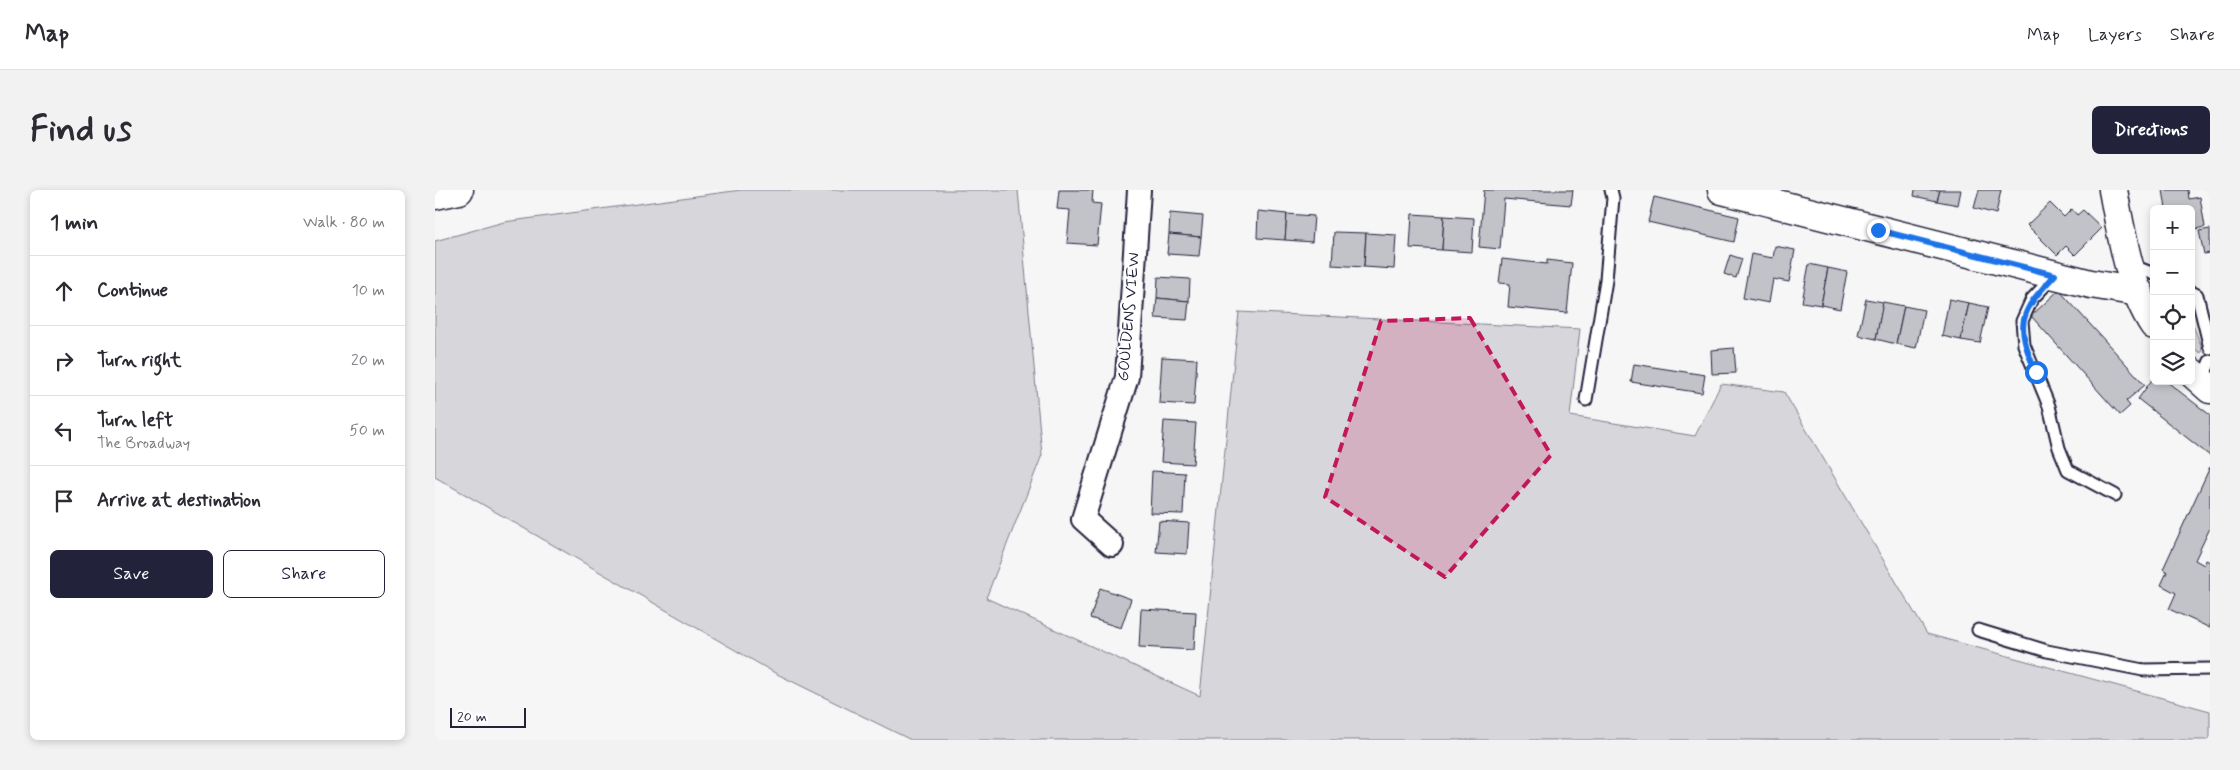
<!DOCTYPE html>
<html lang="en">
<head>
<meta charset="utf-8">
<style>
  :root { --surface:#fff; --page:#f2f2f3; --text:#2b2b33; --muted:#7c7c81; --line:#e1e1e2; --accent:#22223b }
  body { margin:0; font-family:Mynerve,sans-serif; background:var(--page); color:var(--text) }
  .controls { position:absolute; right:15px; top:15px; display:grid; overflow:hidden; border-radius:8px; box-shadow:0 2px 8px #0003 }
  .controls button { width:45px; height:45px; display:grid; place-items:center; padding:0; border:0; border-bottom:1px solid var(--line); background:var(--surface); color:var(--text); font:25px sans-serif }
  .scale { position:absolute; left:15px; bottom:12px; width:76px; box-sizing:border-box; padding-left:5px; border:2px solid #22223b; border-top:0; font-size:14px; line-height:18px; white-space:nowrap; color:#22223b; -webkit-text-stroke:4px #fff; paint-order:stroke }
  .stop { position:absolute; width:15px; height:15px; margin:-11px; border:4px solid #1a73e8; border-radius:50%; background:#fff }
  .stop.end { background:#1a73e8; border-color:#fff; box-shadow:0 1px 5px #0008 }
  .list { margin:0; padding:0; list-style:none }
  h2 { display:flex; justify-content:space-between; align-items:center; height:65px; margin:0; padding:0 20px; font-size:21px }
  h2 small { font-size:16px; font-weight:400; color:var(--muted) }
  .list li { display:grid; grid-template-columns:32px 1fr auto; gap:15px; align-items:center; box-sizing:border-box; height:70px; padding:0 20px; border-top:1px solid var(--line) }
  .list b { display:block; font-size:19px; white-space:nowrap }
  .list p { margin:0; font-size:16px; white-space:nowrap; color:var(--muted) }
  .list em { font-size:16px; font-style:normal; color:var(--muted) }
  .actions { display:flex; gap:10px; padding:15px 20px }
  .actions a { flex:1; padding:11px 0; border:1px solid var(--accent); border-radius:8px; text-align:center; font-size:18px; color:var(--accent) }
  .actions .main { background:var(--accent); color:#fff }
  .icon { flex:none; width:28px; height:28px; fill:none; stroke:currentColor; stroke-width:2; stroke-linecap:round; stroke-linejoin:round }
  .map { position:relative; flex:none; width:1775px; height:550px; overflow:hidden; border-radius:8px }
  header { display:flex; align-items:center; gap:30px; box-sizing:border-box; height:70px; padding:0 25px; background:var(--surface); border-bottom:1px solid var(--line) }
  header strong { font-size:24px }
  nav { display:flex; gap:28px; margin-inline-start:auto; font-size:18px }
  .intro { display:flex; align-items:center; justify-content:space-between; box-sizing:border-box; height:120px; padding:0 30px }
  h1 { margin:0; font-size:35px }
  .button { padding:12px 22px; border-radius:8px; background:var(--accent); color:#fff; font-size:18px; font-weight:700 }
  main { display:flex; gap:30px; padding:0 30px }
  aside { flex:1; background:var(--surface); border-radius:8px; box-shadow:0 2px 8px #0003 }
  .map>svg:first-child { display:block }
  .green { fill:#d7d7db; stroke:#7c7c8b }
  .building { fill:#c2c2c9; stroke:#22223b }
  .lines { fill:none; stroke-linecap:round; stroke-linejoin:round }
  .lane-casing { stroke:#22223b; stroke-width:15 }
  .street-casing { stroke:#22223b; stroke-width:26 }
  .secondary-casing { stroke:#22223b; stroke-width:31 }
  .lane { stroke:#fff; stroke-width:11 }
  .street { stroke:#fff; stroke-width:22 }
  .secondary { stroke:#fff; stroke-width:28 }
  .route { stroke:#1a73e8; stroke-width:6 }
  .marked { fill:#c2185b; fill-opacity:0.2; stroke:#c2185b; stroke-width:4; stroke-dasharray:10 6; stroke-linejoin:round }
  .labels { text-anchor:middle; dominant-baseline:central; stroke-width:4; stroke-linejoin:round; paint-order:stroke }
  .street-label { font-size:16px; fill:#22223b; stroke:#fff }
</style>
</head>
<body>
<header>
<strong>Map</strong>
<nav><a>Map</a><a>Layers</a><a>Share</a></nav>
</header>
<div class="intro"><h1>Find us</h1><a class="button">Directions</a></div>
<main>
<aside>
<h2>1 min<small>Walk · 80 m</small></h2>
<ul class="list">
<li><svg class="icon" aria-label="ahead" viewBox="0 0 24 24"><path d="M12 20V5M6 11l6-6 6 6"/></svg><div><b>Continue</b></div><em>10 m</em></li>
<li><svg class="icon" aria-label="right" viewBox="0 0 24 24"><path d="M7 20v-9h11M14 6l5 5-5 5"/></svg><div><b>Turn right</b></div><em>20 m</em></li>
<li><svg class="icon" aria-label="left" viewBox="0 0 24 24"><path d="M17 20v-9H6M10 6l-5 5 5 5"/></svg><div><b>Turn left</b><p>The Broadway</p></div><em>50 m</em></li>
<li><svg class="icon" aria-label="arrive" viewBox="0 0 24 24"><path d="M6 21V4h12l-3 4 3 4H6"/></svg><div><b>Arrive at destination</b></div></li>
</ul>
<div class="actions"><a class="main">Save</a><a>Share</a></div>
</aside>
<div class="map">
<svg width="1775" height="550" viewBox="0 0 1775 550">
  <rect width="100%" height="100%" fill="#f6f6f7"/>
  <filter id="ink" filterUnits="userSpaceOnUse"><feTurbulence type="fractalNoise" baseFrequency=".02" numOctaves="2"/><feDisplacementMap in="SourceGraphic" scale="10" xChannelSelector="R" yChannelSelector="G"/><feConvolveMatrix kernelMatrix="1 2 1 2 8 2 1 2 1" color-interpolation-filters="sRGB"/></filter>
  <g filter="url(#ink)">
    <g class="green">
      <polygon points="306,0 583,0 607,265 551,408 765,506 804,122 1145,139 1135,226 1260,246 1286,194 1349,202 1492,444 1775,521 1775,550 476,550 340,483 0,287 0,51 69,32"/>
      <polygon points="1756,130 1767,158 1766,163 1756,157"/>
    </g>
    <g class="building">
      <polygon points="624,0 658,0 657,13 666,14 662,55 632,53 635,20 622,19"/>
      <polygon points="1049,0 1138,0 1136,15 1069,9 1065,59 1044,57"/>
      <polygon points="1480,0 1505,0 1502,11 1479,6"/>
      <polygon points="1505,0 1526,0 1523,15 1502,11"/>
      <polygon points="1544,0 1566,0 1561,24 1539,18"/>
      <polygon points="1728,0 1753,0 1754,9 1765,7 1770,37 1756,40 1756,19 1731,19"/>
      <polygon points="1219,7 1304,27 1299,52 1213,32"/>
      <polygon points="1615,13 1629,27 1637,19 1642,25 1648,20 1667,38 1640,65 1631,56 1622,65 1592,35"/>
      <polygon points="823,21 852,24 850,50 822,48"/>
      <polygon points="735,23 768,26 766,47 734,44"/>
      <polygon points="852,24 879,26 877,52 850,50"/>
      <polygon points="977,24 1009,26 1007,60 975,58"/>
      <polygon points="1009,26 1039,28 1037,62 1007,60"/>
      <polygon points="1775,39 1775,63 1769,64 1764,41"/>
      <polygon points="899,42 931,43 929,77 897,75"/>
      <polygon points="931,43 961,45 959,79 929,77"/>
      <polygon points="734,44 766,47 764,66 732,64"/>
      <polygon points="1340,56 1360,60 1354,92 1338,89 1334,113 1308,108 1316,64 1338,68"/>
      <polygon points="1295,65 1307,69 1301,88 1289,84"/>
      <polygon points="1067,69 1112,74 1112,70 1137,73 1132,123 1073,117 1075,94 1064,93"/>
      <polygon points="1374,74 1393,78 1386,115 1367,112"/>
      <polygon points="1393,78 1412,82 1405,119 1386,115"/>
      <polygon points="723,87 755,89 754,111 722,108"/>
      <polygon points="1624,100 1710,195 1691,211 1695,216 1685,225 1596,126"/>
      <polygon points="722,108 754,111 752,130 720,128"/>
      <polygon points="1431,109 1448,112 1441,149 1423,145"/>
      <polygon points="1514,109 1534,113 1526,150 1507,146"/>
      <polygon points="1448,112 1469,116 1461,154 1441,149"/>
      <polygon points="1534,113 1553,117 1545,153 1526,150"/>
      <polygon points="1469,116 1489,120 1481,158 1461,154"/>
      <polygon points="1299,158 1301,183 1277,184 1276,160"/>
      <polygon points="727,167 762,169 759,215 724,213"/>
      <polygon points="1199,174 1270,185 1267,203 1196,192"/>
      <polygon points="1719,187 1719,191 1731,191 1775,225 1775,266 1703,209"/>
      <polygon points="729,231 761,233 758,274 726,272"/>
      <polygon points="1775,277 1775,338 1760,370 1769,375 1771,370 1775,372 1775,438 1734,419 1741,403 1726,395 1732,382 1728,379"/>
      <polygon points="717,281 750,283 748,324 715,323"/>
      <polygon points="724,331 754,333 752,364 721,362"/>
      <polygon points="665,398 696,409 686,438 655,428"/>
      <polygon points="706,419 761,422 759,460 704,457"/>
    </g>
    <g class="lines">
      <defs>
        <g id="lane">
          <polyline points="1696,75 1719,84"/>
          <polyline points="1619,86 1597,109 1587,131 1589,155 1614,216 1624,258 1633,280 1680,305"/>
          <polyline points="1756,102 1762,105 1775,158"/>
          <polyline points="1767,190 1775,171"/>
          <polyline points="1151,210 1171,90 1178,8 1176,0"/>
          <polyline points="1543,440 1612,461 1708,480 1775,479"/>
        </g>
        <polyline id="street" points="677,355 648,329 692,187 704,0"/>
        <g id="secondary">
          <polyline points="1287,0 1656,94 1704,102"/>
          <path d="M1678 0C1686 42 1695 100 1719 135"/>
          <polyline points="0,5 24,0"/>
          <polyline points="1756,182 1775,199"/>
        </g>
      </defs>
      <use href="#lane" class="lane-casing"/>
      <use href="#street" class="street-casing"/>
      <use href="#secondary" class="secondary-casing"/>
      <use href="#lane" class="lane"/>
      <use href="#street" class="street"/>
      <use href="#secondary" class="secondary"/>
    </g>
  </g>
  <g class="lines" filter="url(#ink)">
    <path class="route" d="M1443 40 1620 85C1585 122 1579 133 1601 182"/>
  </g>
  <path class="marked" d="M1035 128 1116 265 1010 387 890 307 946 131Z"/>
  <g class="labels">
    <g class="street-label">
      <text transform="translate(694 127) rotate(-85)">GOULDENS VIEW</text>
    </g>
  </g>
</svg>
<div class="controls">
<button>+</button>
<button>−</button>
<button><svg class="icon" aria-label="locate" viewBox="0 0 24 24"><circle cx="12" cy="12" r="6"/><path d="M12 2v4M12 18v4M2 12h4M18 12h4"/></svg></button>
<button><svg class="icon" aria-label="layers" viewBox="0 0 24 24"><path d="M12 4l9 5-9 5-9-5zM3 14l9 5 9-5"/></svg></button>
</div>
<div class="scale">20 m</div>
<div class="stop" style="left:1601px;top:182px"></div>
<div class="stop end" style="left:1443px;top:40px"></div>
</div>
</main>
</body>
</html>
